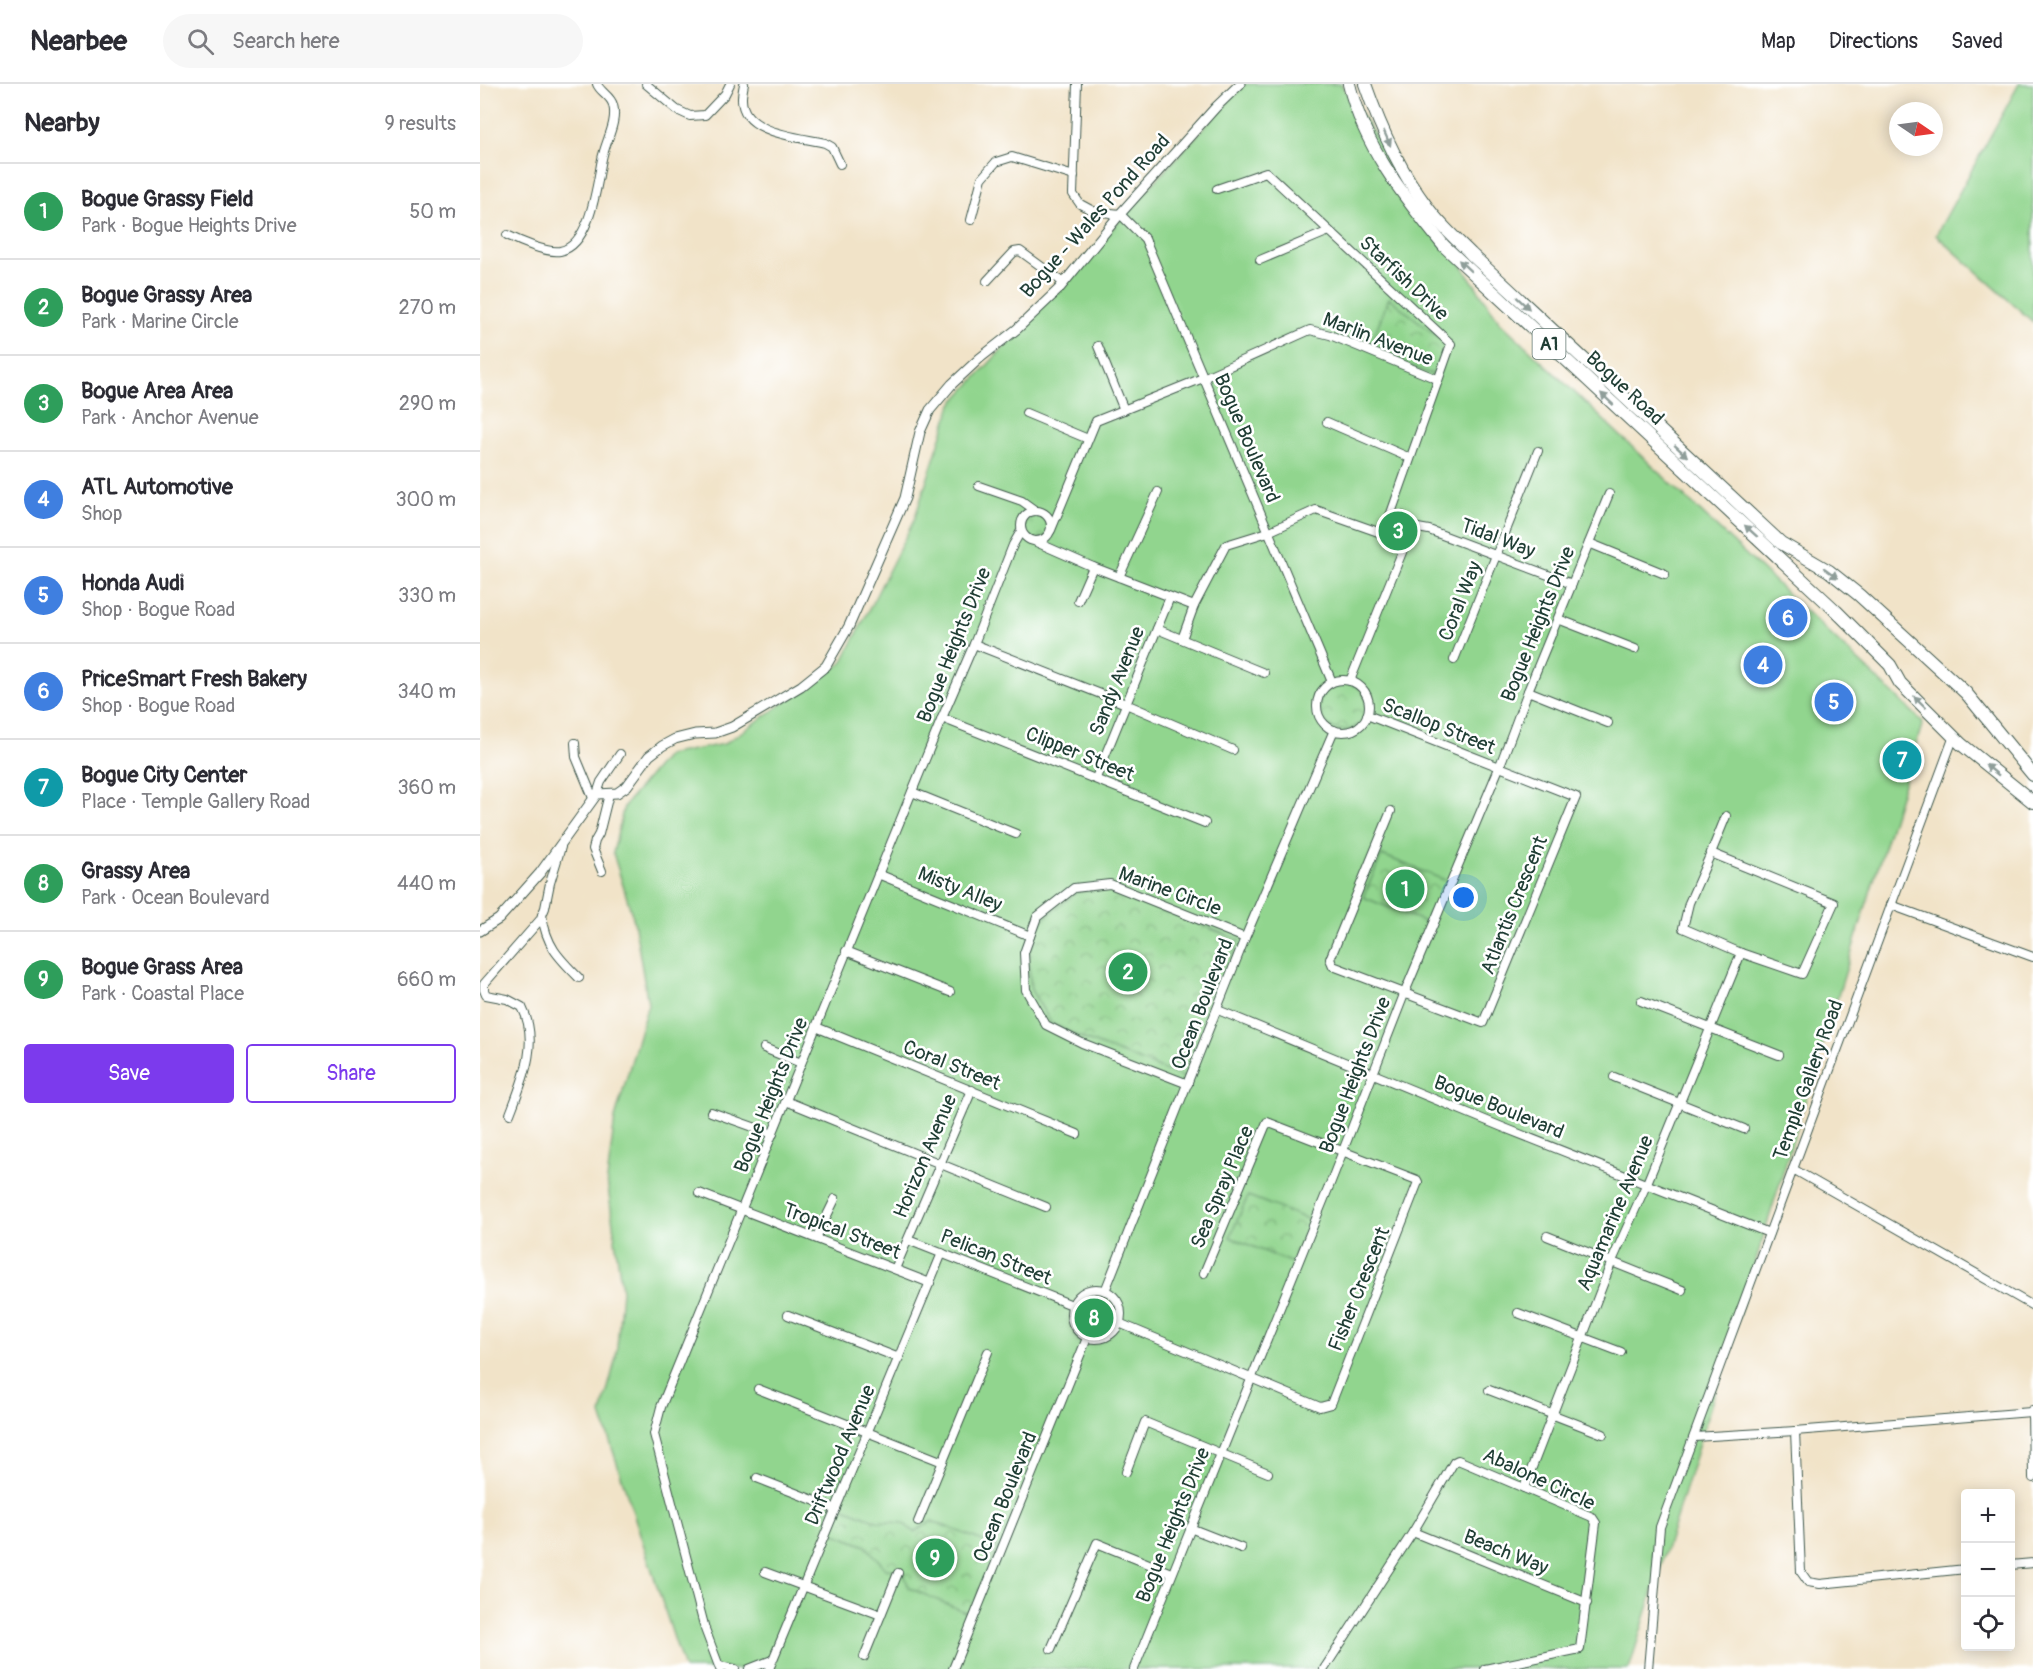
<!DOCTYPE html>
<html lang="en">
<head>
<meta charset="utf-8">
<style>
  :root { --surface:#fff; --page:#f7f7f7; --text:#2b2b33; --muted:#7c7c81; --line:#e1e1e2; --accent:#7c3aed }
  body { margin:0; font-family:Pangolin,sans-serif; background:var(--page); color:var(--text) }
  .controls { position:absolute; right:18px; bottom:18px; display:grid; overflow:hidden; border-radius:6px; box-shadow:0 3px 15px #0003 }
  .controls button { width:54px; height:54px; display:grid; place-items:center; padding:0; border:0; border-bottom:2px solid var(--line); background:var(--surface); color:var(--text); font:30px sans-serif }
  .compass { position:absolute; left:1409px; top:18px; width:54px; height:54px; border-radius:50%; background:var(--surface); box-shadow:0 3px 15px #0003; rotate:103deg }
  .you { position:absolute; left:984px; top:814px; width:21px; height:21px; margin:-15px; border:4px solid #fff; border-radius:50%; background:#1a73e8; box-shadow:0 0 0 9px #1a73e833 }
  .badge { display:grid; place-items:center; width:39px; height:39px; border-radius:50%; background:var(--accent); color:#fff; font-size:20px; font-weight:700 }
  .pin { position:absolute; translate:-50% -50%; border:3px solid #fff; box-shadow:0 2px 6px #0006 }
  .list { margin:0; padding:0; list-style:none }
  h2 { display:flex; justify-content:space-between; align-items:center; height:78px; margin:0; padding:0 24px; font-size:26px }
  h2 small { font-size:20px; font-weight:400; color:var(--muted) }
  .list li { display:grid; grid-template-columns:39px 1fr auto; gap:18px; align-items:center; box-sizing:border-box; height:96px; padding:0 24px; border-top:2px solid var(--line) }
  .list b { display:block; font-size:22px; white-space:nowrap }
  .list p { margin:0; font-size:20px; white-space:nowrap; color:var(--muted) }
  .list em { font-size:20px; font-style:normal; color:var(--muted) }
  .actions { display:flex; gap:12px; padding:18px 24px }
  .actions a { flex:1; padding:14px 0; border:2px solid var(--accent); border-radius:6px; text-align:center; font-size:21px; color:var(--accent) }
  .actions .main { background:var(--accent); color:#fff }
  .icon { flex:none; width:33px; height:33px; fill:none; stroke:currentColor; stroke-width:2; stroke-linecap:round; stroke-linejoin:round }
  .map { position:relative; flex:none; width:1553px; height:1585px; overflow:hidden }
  header { display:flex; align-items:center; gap:36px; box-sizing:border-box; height:84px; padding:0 30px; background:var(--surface); border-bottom:2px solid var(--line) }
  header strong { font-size:28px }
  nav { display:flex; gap:33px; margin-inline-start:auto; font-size:21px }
  .search { width:420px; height:54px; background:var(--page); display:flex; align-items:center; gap:15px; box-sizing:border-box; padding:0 21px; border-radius:33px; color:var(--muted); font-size:22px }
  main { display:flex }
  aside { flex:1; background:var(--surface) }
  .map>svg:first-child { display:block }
  .grass { fill:#91d58e; stroke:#588961; stroke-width:1.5 }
  .park { fill:url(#park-crowns); stroke:#588961; stroke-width:1.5 }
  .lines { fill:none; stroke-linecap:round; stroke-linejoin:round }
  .minor-casing { stroke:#3e564a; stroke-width:10 }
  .tertiary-casing { stroke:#3e564a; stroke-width:11 }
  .primary-casing { stroke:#3e564a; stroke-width:14 }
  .minor { stroke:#fff; stroke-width:8 }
  .tertiary { stroke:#fff; stroke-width:9 }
  .primary { stroke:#fff; stroke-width:12 }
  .oneway { fill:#8f9e9a }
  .labels { text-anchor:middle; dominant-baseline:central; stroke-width:5; stroke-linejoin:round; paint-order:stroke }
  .shield { fill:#fff; stroke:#627771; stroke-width:1.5 }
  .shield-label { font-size:18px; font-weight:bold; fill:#1f3d34 }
  .street-label { font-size:20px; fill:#1f3d34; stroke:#fff }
</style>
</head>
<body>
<header>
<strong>Nearbee</strong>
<div class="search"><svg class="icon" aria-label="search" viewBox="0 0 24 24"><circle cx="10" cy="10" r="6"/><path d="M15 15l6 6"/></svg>Search here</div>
<nav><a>Map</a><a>Directions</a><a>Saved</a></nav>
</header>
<main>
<aside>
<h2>Nearby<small>9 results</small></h2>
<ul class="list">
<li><span class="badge" style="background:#2e9e5b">1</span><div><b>Bogue Grassy Field</b><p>Park · Bogue Heights Drive</p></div><em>50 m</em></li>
<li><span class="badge" style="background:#2e9e5b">2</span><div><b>Bogue Grassy Area</b><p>Park · Marine Circle</p></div><em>270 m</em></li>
<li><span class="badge" style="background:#2e9e5b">3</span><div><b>Bogue Area Area</b><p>Park · Anchor Avenue</p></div><em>290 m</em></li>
<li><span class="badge" style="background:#3f7fe0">4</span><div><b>ATL Automotive</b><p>Shop</p></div><em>300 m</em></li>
<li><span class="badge" style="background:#3f7fe0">5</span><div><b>Honda Audi</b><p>Shop · Bogue Road</p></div><em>330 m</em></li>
<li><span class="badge" style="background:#3f7fe0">6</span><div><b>PriceSmart Fresh Bakery</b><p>Shop · Bogue Road</p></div><em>340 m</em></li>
<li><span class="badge" style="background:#0f9aa8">7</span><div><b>Bogue City Center</b><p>Place · Temple Gallery Road</p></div><em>360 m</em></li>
<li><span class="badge" style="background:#2e9e5b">8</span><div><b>Grassy Area</b><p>Park · Ocean Boulevard</p></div><em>440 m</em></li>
<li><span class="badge" style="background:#2e9e5b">9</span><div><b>Bogue Grass Area</b><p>Park · Coastal Place</p></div><em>660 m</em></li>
</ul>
<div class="actions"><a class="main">Save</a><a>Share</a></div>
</aside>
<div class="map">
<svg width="1553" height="1585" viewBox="0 0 1553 1585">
  <defs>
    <pattern id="park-crowns" width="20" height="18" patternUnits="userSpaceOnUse" patternTransform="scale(1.5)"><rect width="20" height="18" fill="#91d58e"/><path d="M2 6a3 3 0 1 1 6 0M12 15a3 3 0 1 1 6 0" fill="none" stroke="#76ae75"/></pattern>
  </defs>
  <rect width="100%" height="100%" fill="#fff"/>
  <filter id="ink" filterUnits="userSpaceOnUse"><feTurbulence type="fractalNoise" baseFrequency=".0167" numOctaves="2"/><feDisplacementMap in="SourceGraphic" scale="12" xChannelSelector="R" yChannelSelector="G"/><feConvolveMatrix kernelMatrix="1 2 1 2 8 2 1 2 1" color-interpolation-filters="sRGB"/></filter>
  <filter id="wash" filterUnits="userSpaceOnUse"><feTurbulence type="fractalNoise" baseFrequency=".008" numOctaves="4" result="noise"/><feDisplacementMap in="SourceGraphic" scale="24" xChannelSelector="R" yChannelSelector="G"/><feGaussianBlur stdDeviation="1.35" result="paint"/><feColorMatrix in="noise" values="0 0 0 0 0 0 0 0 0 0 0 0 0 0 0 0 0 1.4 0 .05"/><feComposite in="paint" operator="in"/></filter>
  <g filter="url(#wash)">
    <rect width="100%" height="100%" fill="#f1e3c8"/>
    <g class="grass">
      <polygon points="764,0 861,0 1019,237 1443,638 1149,1585 204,1585 121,1330 136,1274 142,1207 127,1096 135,1034 168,920 154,837 133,769 144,722 187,671 244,660 362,579 434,436 472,320"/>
      <polygon points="1539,0 1553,0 1553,238 1456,151"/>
    </g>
    <g class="park">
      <polygon points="909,214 968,261 955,292 889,264"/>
      <circle cx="556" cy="442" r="14"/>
      <circle cx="863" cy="622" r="24"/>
      <polygon points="902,771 967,797 950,840 883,813"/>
      <polygon points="631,805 759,856 705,994 604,955 571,939 551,906 548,870 562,836 597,808"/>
      <polygon points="768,1112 830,1136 812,1179 750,1153"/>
      <circle cx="615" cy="1233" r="19"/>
      <polygon points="362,1423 397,1437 423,1439 434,1448 452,1437 518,1463 490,1530 429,1504 423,1487 406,1485 386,1462 350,1448"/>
    </g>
  </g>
  <g filter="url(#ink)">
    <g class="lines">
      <defs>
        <g id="minor">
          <polyline points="166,0 197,26 210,32 225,31 245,10 250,0"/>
          <path d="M264 0C263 5 262 10 262 14 261 50 321 53 345 59L352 63 360 80"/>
          <polyline points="597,0 593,110 600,120 613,127 640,130 665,155 852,598"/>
          <polyline points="737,105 786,88 971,260 910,432"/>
          <polyline points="491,136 502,94 516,78 532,73 594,92"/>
          <path d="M27 151C39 157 66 169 80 167 111 161 117 99 122 75 125 58 138 38 133 21 131 12 120 8 117 0"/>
          <polyline points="780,176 849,147"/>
          <polyline points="507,197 534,168 540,167 584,199"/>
          <polyline points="618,262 644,326"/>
          <polyline points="546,329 608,355"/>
          <polyline points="847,338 930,374"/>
          <polyline points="499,402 542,417 556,427"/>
          <circle cx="556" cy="442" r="15"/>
          <polyline points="932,443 949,446 1092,500"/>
          <polyline points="571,446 616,337 723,294 830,246 850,251 957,295"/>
          <polyline points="556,458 613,483 714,522"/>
          <polyline points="1109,459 1185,490"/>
          <polyline points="639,493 678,408"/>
          <polyline points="598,517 613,483"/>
          <polyline points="1078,535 1155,565"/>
          <polyline points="677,545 784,589"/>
          <polyline points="702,555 714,522 746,461 788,448 836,426 904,450"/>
          <polyline points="494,560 646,620 753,666"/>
          <polyline points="974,576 1058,367"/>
          <circle cx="863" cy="622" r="26"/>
          <path d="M870 597 927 456C937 441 927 427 910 432L903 444C905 457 915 462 927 456"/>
          <polyline points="1048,607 1128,639"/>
          <polyline points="887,631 1096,713 1003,939 853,882 850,875 911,727"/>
          <polyline points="462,634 725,739"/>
          <polyline points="95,659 96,673 113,714"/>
          <polyline points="616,694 690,513"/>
          <polyline points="432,708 536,750"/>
          <polyline points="117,710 121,698 140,670"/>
          <polygon points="1231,769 1354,819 1322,890 1261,869 1203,844 1209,819"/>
          <polyline points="1231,769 1246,732"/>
          <polyline points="122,787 113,765 115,757 119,750 129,710"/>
          <polyline points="398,790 550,852"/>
          <polyline points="1411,821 1553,873"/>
          <path d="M62 831C66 861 78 873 99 894"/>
          <polyline points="366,867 470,908"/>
          <polyline points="1161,917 1299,971"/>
          <polyline points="738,926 1022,1043 1289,1149"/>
          <polyline points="336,943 597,1050"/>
          <polyline points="284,964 321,979"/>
          <polyline points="1134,993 1264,1045"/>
          <polyline points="708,1000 602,959 566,941 546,906 544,869 557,833 594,804 630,800 765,854"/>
          <polyline points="306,1017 566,1123"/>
          <polyline points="231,1028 293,1050"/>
          <path d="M30 1030C43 996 60 958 42 923L27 915 6 911 4 906V900L60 836 65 824 70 799 81 763"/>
          <polyline points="1313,1085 1553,1222"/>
          <polyline points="219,1109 450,1199"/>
          <polyline points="1067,1152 1202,1206"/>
          <polyline points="336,1154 355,1115"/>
          <polyline points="428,1156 592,1221"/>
          <polyline points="415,1185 492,1006"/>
          <circle cx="616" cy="1230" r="25"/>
          <polyline points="625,1207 765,854 854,646"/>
          <polyline points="1038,1229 1141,1268"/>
          <polyline points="308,1231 419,1274"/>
          <polyline points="639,1239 840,1323 851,1320 938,1098 937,1096 787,1038 724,1189"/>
          <polyline points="278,1305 463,1378"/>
          <polyline points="1009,1306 1123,1350"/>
          <polyline points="1552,1326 1553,1394"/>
          <polyline points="1315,1347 1321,1488 1328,1498 1340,1500 1486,1485"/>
          <polyline points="1214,1353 1315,1347 1551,1328"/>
          <polyline points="646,1388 665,1338 788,1389"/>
          <polyline points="277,1394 356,1425"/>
          <polyline points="1044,1404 1132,1177 1167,1099 1261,869"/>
          <polyline points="438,1438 508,1268"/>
          <polyline points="710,1444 761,1464"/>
          <polyline points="933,1448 1107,1519"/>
          <polyline points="1530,1481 1553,1479"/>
          <polyline points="285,1488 401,1531"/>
          <polyline points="571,1565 617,1459 691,1489"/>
          <polyline points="384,1573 418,1489"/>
          <polyline points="239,1582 255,1585"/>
          <polyline points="240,1585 225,1545 174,1350 181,1323 462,634 494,560 533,461 541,447"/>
          <polyline points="269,1585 292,1576"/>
          <polyline points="289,1585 462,1169"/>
          <polyline points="473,1585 607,1254"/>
          <polyline points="654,1585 850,1100 925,908 1019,684 1048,607 1129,410"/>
          <polyline points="844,1585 933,1448 974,1378 978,1376 1112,1433 1116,1439 1100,1565 1005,1585"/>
          <polyline points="1168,1585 1180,1443 1474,652"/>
        </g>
        <polyline id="tertiary" points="0,847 19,835 60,789 117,710 137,709 147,702 169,672 182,662 195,655 215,650 235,649 252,643 321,602 346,582 369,542 425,414 440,348 450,326 472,300 500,274 537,245 578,206 640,130 736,23 760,0"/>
        <g id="primary">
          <path d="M869 0C884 63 924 113 964 162L1356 527 1410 581 1420 599 1481 660 1553 718"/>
          <path d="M885 0C900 43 919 86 947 123 959 140 976 155 991 170L1301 459 1349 487 1379 511 1486 609 1553 691"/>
        </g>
      </defs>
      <use href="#minor" class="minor-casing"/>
      <use href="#tertiary" class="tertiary-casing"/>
      <use href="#primary" class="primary-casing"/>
      <use href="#minor" class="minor"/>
      <use href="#tertiary" class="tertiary"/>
      <use href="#primary" class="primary"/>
    </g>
    <defs><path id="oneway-solid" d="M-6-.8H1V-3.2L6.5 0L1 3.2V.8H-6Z" transform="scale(1.5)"/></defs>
    <g class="oneway">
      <use href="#oneway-solid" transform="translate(907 54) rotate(66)"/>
      <use href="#oneway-solid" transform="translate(985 182) rotate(-137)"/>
      <use href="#oneway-solid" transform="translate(1043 219) rotate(43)"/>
      <use href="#oneway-solid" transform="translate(1127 315) rotate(-137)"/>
      <use href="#oneway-solid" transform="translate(1201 367) rotate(42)"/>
      <use href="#oneway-solid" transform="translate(1271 447) rotate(-138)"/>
      <use href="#oneway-solid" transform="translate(1351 489) rotate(36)"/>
      <use href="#oneway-solid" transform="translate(1440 618) rotate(-136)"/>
      <use href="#oneway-solid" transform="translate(1512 686) rotate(-141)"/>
    </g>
  </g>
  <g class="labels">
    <rect class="shield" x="1052.5" y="245" width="33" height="30" rx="4.5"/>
    <g class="shield-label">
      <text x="1069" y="260">A1</text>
    </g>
    <g class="street-label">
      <text transform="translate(615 132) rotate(-48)">Bogue - Wales Pond Road</text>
      <text transform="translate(924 194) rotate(43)">Starfish Drive</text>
      <text transform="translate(898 255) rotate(21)">Marlin Avenue</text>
      <text transform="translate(1145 304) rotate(43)">Bogue Road</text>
      <text transform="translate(767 354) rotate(67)">Bogue Boulevard</text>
      <text transform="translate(1018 454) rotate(21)">Tidal Way</text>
      <text transform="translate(980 517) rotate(-68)">Coral Way</text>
      <text transform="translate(1058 540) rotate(-68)">Bogue Heights Drive</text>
      <text transform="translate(474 561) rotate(-68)">Bogue Heights Drive</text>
      <text transform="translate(637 597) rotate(-68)">Sandy Avenue</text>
      <text transform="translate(959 642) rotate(22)">Scallop Street</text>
      <text transform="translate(600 670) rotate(22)">Clipper Street</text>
      <text transform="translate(480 805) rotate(22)">Misty Alley</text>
      <text transform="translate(690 807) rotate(20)">Marine Circle</text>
      <text transform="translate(1034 821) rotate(-68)">Atlantis Crescent</text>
      <text transform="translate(722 920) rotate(-69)">Ocean Boulevard</text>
      <text transform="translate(472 981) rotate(22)">Coral Street</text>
      <text transform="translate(875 991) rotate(-69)">Bogue Heights Drive</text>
      <text transform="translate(1328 996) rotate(-70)">Temple Gallery Road</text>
      <text transform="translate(291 1011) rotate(-68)">Bogue Heights Drive</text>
      <text transform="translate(1019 1023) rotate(22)">Bogue Boulevard</text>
      <text transform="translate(445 1072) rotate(-67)">Horizon Avenue</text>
      <text transform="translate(742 1103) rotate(-67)">Sea Spray Place</text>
      <text transform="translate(1135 1129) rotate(-67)">Aquamarine Avenue</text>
      <text transform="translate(362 1147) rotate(21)">Tropical Street</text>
      <text transform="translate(516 1173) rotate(22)">Pelican Street</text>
      <text transform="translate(879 1205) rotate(-68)">Fisher Crescent</text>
      <text transform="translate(360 1371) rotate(-67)">Driftwood Avenue</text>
      <text transform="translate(1059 1395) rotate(25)">Abalone Circle</text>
      <text transform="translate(525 1413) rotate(-68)">Ocean Boulevard</text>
      <text transform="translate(693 1441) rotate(-68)">Bogue Heights Drive</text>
      <text transform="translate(1026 1468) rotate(22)">Beach Way</text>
    </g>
  </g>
</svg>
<div class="controls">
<button>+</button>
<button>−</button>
<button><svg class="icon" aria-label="locate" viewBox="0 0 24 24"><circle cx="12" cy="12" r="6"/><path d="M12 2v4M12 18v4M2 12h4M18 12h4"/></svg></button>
</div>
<svg class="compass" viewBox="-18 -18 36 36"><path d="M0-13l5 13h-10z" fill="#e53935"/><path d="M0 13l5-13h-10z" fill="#7c7c81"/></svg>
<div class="you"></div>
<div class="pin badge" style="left:925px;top:805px;background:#2e9e5b">1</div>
<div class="pin badge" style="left:648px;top:888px;background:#2e9e5b">2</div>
<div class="pin badge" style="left:918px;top:447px;background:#2e9e5b">3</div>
<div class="pin badge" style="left:1283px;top:581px;background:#3f7fe0">4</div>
<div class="pin badge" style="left:1354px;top:618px;background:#3f7fe0">5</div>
<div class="pin badge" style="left:1308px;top:534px;background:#3f7fe0">6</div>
<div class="pin badge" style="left:1422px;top:676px;background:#0f9aa8">7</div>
<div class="pin badge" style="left:614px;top:1234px;background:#2e9e5b">8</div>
<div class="pin badge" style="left:455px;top:1474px;background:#2e9e5b">9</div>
</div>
</main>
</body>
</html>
